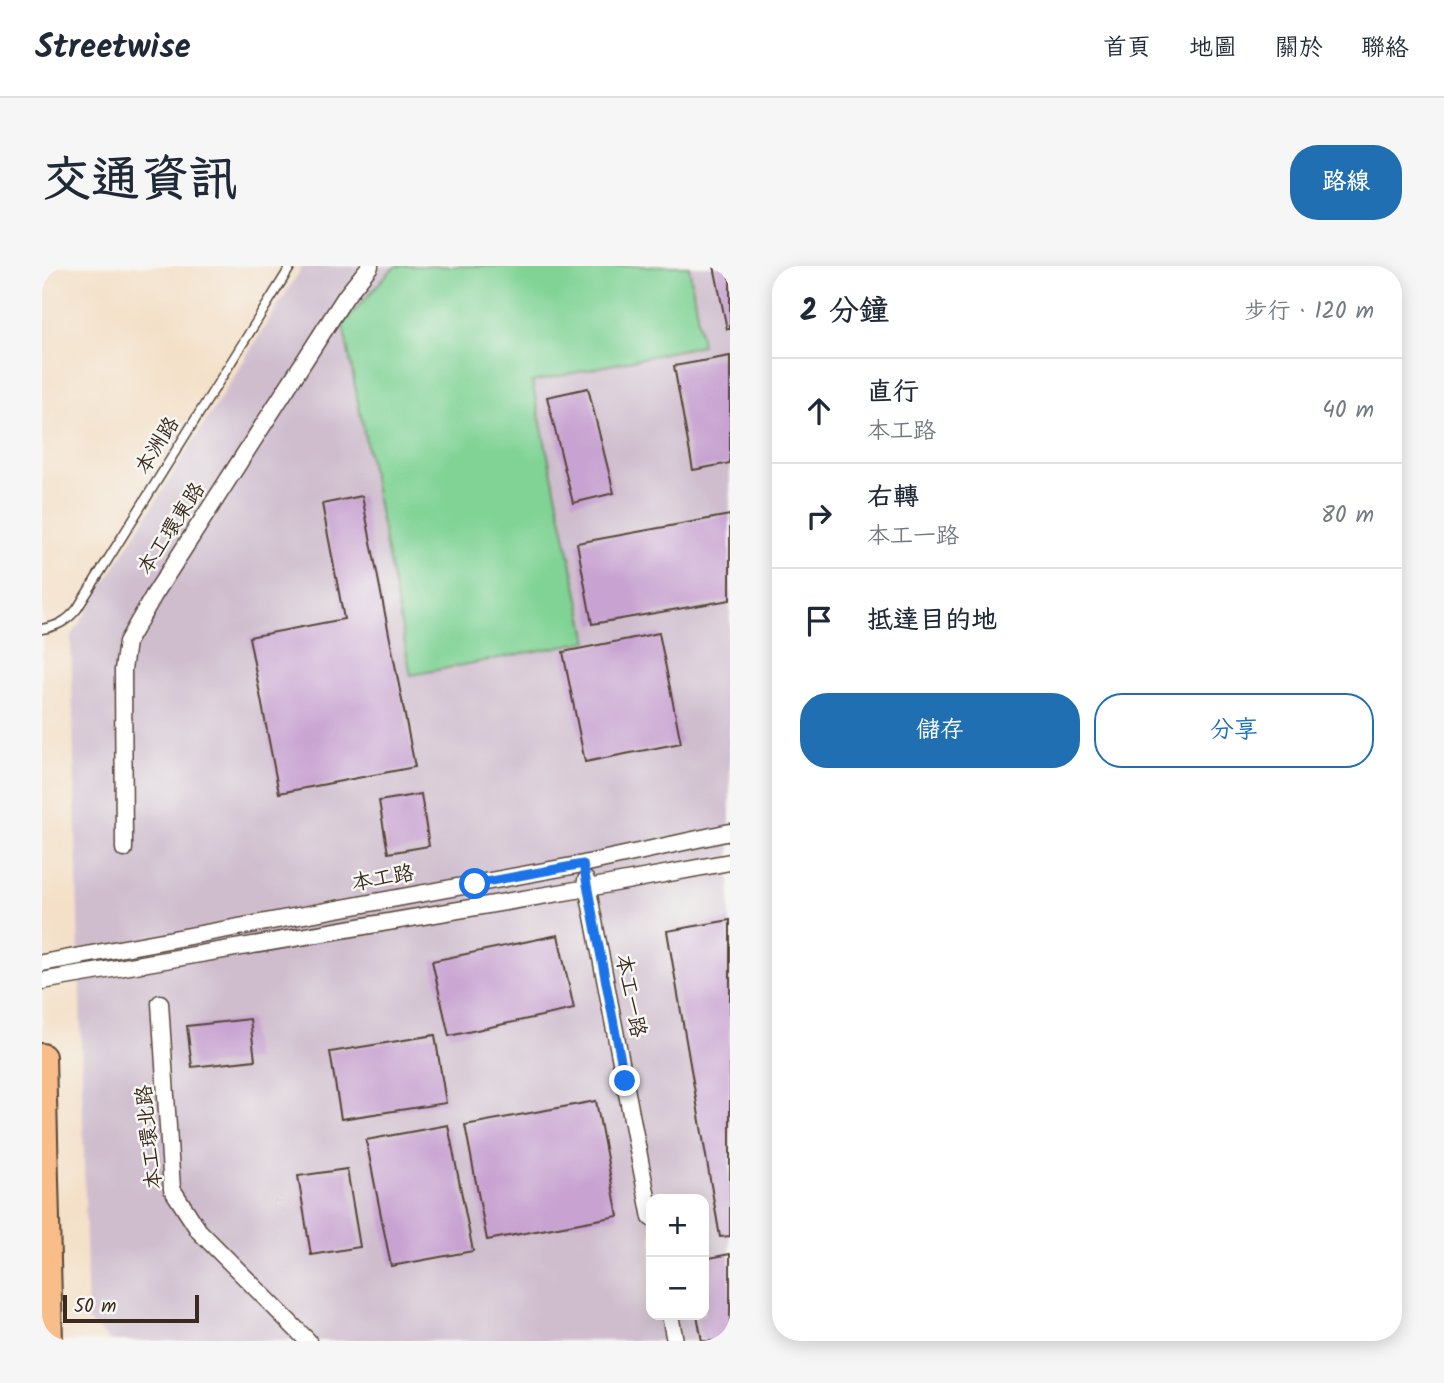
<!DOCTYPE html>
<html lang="zh-TW">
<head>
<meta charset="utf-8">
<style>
  :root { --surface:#fff; --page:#f6f6f7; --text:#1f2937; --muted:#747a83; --line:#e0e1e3; --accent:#1f6fb2 }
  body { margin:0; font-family:Kalam,"LXGW WenKai TC",sans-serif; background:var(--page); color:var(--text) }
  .controls { position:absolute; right:21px; bottom:21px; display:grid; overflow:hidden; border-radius:14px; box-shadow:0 4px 18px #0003 }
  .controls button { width:63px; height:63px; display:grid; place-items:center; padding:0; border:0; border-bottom:2px solid var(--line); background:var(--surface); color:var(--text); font:35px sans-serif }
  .scale { position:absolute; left:21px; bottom:18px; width:136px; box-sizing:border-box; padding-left:7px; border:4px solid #3b2a1e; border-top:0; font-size:19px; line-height:24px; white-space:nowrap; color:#3b2a1e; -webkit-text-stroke:5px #f6f6f2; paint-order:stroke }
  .stop { position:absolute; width:21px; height:21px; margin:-16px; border:5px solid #1a73e8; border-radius:50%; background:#fff }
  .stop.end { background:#1a73e8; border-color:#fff; box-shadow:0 2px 7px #0008 }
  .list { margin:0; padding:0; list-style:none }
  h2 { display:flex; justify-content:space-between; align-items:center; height:91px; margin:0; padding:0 28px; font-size:30px }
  h2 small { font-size:23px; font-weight:400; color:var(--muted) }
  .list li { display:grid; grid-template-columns:46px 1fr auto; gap:21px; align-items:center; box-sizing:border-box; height:105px; padding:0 28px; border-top:2px solid var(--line) }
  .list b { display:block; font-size:26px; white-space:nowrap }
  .list p { margin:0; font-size:23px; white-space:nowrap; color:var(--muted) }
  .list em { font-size:23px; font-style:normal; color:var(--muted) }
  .actions { display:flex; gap:14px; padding:21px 28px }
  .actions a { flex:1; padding:16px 0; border:2px solid var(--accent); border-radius:28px; text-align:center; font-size:24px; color:var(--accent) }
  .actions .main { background:var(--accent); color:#fff }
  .icon { flex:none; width:38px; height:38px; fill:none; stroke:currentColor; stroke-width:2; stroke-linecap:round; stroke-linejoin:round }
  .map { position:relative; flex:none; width:688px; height:1075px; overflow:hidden; border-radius:28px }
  header { display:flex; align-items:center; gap:42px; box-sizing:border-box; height:98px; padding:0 35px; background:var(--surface); border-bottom:2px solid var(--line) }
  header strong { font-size:33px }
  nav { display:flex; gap:38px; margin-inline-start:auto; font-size:24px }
  .intro { display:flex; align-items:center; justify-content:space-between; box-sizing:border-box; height:168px; padding:0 42px }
  h1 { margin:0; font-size:49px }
  .button { padding:18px 32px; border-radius:28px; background:var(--accent); color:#fff; font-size:24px; font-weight:700 }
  main { display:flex; gap:42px; padding:0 42px }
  aside { flex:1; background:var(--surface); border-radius:28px; box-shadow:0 4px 18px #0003 }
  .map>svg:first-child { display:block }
  .industrial { fill:#cfbdce; fill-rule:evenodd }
  .green { fill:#80d395; stroke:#5e7e5a; stroke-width:2 }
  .building { fill:#c8a3d1 }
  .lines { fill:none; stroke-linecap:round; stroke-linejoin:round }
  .lane-casing { stroke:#574538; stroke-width:11 }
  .street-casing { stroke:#574538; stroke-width:19 }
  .primary-casing { stroke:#574538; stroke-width:30 }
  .lane { stroke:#fff; stroke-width:8 }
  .street { stroke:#fff; stroke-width:16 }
  .primary { stroke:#f8bd89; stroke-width:26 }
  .route { stroke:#1a73e8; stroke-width:9 }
  .labels { text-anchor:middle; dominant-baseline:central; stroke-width:5; stroke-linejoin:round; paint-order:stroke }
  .street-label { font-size:21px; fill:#3b2a1e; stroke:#f6f6f2 }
</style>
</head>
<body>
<header>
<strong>Streetwise</strong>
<nav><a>首頁</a><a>地圖</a><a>關於</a><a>聯絡</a></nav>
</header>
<div class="intro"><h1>交通資訊</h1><a class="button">路線</a></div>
<main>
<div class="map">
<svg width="688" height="1075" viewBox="0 0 688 1075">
  <rect width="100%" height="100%" fill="#f6f6f2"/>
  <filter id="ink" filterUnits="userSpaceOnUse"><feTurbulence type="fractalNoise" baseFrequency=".0143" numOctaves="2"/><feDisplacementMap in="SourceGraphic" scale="14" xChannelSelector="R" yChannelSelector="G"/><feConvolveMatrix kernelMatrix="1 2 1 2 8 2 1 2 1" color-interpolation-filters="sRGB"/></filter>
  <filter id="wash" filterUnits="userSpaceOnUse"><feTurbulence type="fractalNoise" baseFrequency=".00686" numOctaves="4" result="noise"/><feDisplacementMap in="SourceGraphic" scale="28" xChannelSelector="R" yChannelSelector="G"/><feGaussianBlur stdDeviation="1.57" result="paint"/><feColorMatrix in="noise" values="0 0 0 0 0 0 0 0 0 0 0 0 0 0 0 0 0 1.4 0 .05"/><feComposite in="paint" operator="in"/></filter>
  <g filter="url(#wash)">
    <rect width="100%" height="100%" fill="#f4e0c8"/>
    <path class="industrial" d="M261 0H688V1075H69L46 1055 29 371ZM609 933H662V1049H609Z"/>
    <polygon class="green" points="354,0 647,0 660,79 490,116 546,375 369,409 301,58 347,6"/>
    <g id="blocks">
      <g class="building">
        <polygon points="672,0 688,0 688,63 685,63"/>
        <polygon points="688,90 688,197 651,204 632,100"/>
        <polygon points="546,122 572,227 531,237 505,131"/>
        <polygon points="320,230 373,501 237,527 207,371 302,353 280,238"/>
        <polygon points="688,249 688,334 550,358 535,277"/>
        <polygon points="617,367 639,477 543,496 521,386"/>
        <polygon points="379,528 387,580 346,587 337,535"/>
        <polygon points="688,654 688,970 678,971 625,665"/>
        <polygon points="516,669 532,743 407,770 390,695"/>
        <polygon points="208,753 213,794 150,801 145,760"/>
        <polygon points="393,769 404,837 299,853 288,786"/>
        <polygon points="554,835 576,950 445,974 423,859"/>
        <polygon points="406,859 431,985 349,1000 324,874"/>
        <polygon points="305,903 318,981 269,989 256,910"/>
        <polygon points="688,988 688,1075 660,1075 655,1049 662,1049 662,993"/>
      </g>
    </g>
  </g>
  <g filter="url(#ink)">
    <use href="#blocks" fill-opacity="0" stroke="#574538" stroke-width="2"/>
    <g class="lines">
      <defs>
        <path id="lane" d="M0 363C16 360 25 355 35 343L249 0"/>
        <g id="street">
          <polyline points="82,583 81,404 85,376 112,329 304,30 328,0"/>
          <polyline points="544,614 609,952"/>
          <polyline points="0,697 541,598 688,566"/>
          <polyline points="0,715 546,622 688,596"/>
          <polyline points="118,737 130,923 157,965 266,1075"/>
          <polyline points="628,1049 633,1075"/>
        </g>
        <polyline id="primary" points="0,791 7,1075"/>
      </defs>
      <use href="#lane" class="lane-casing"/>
      <use href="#street" class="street-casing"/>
      <use href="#primary" class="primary-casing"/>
      <use href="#lane" class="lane"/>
      <use href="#street" class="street"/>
      <use href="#primary" class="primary"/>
    </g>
  </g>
  <g class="lines" filter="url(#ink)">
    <polyline class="route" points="433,618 541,598 583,815"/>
  </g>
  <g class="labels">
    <g class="street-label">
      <text transform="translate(116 180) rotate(-58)">本洲路</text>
      <text transform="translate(130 263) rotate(-57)">本工環東路</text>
      <text transform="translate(341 613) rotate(-10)">本工路</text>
      <text transform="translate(588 730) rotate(79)">本工一路</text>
      <text transform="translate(108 871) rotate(-96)">本工環北路</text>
    </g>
  </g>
</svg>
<div class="controls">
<button>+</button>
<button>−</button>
</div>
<div class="scale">50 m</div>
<div class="stop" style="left:433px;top:618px"></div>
<div class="stop end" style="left:583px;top:815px"></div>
</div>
<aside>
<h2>2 分鐘<small>步行 · 120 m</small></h2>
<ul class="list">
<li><svg class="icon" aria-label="ahead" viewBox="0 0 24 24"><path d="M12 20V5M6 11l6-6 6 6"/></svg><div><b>直行</b><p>本工路</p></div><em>40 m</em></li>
<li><svg class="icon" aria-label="right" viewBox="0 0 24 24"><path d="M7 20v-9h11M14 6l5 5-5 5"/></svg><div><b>右轉</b><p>本工一路</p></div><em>80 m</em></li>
<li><svg class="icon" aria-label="arrive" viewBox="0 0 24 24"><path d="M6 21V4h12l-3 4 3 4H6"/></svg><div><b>抵達目的地</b></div></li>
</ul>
<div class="actions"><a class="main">儲存</a><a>分享</a></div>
</aside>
</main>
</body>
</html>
